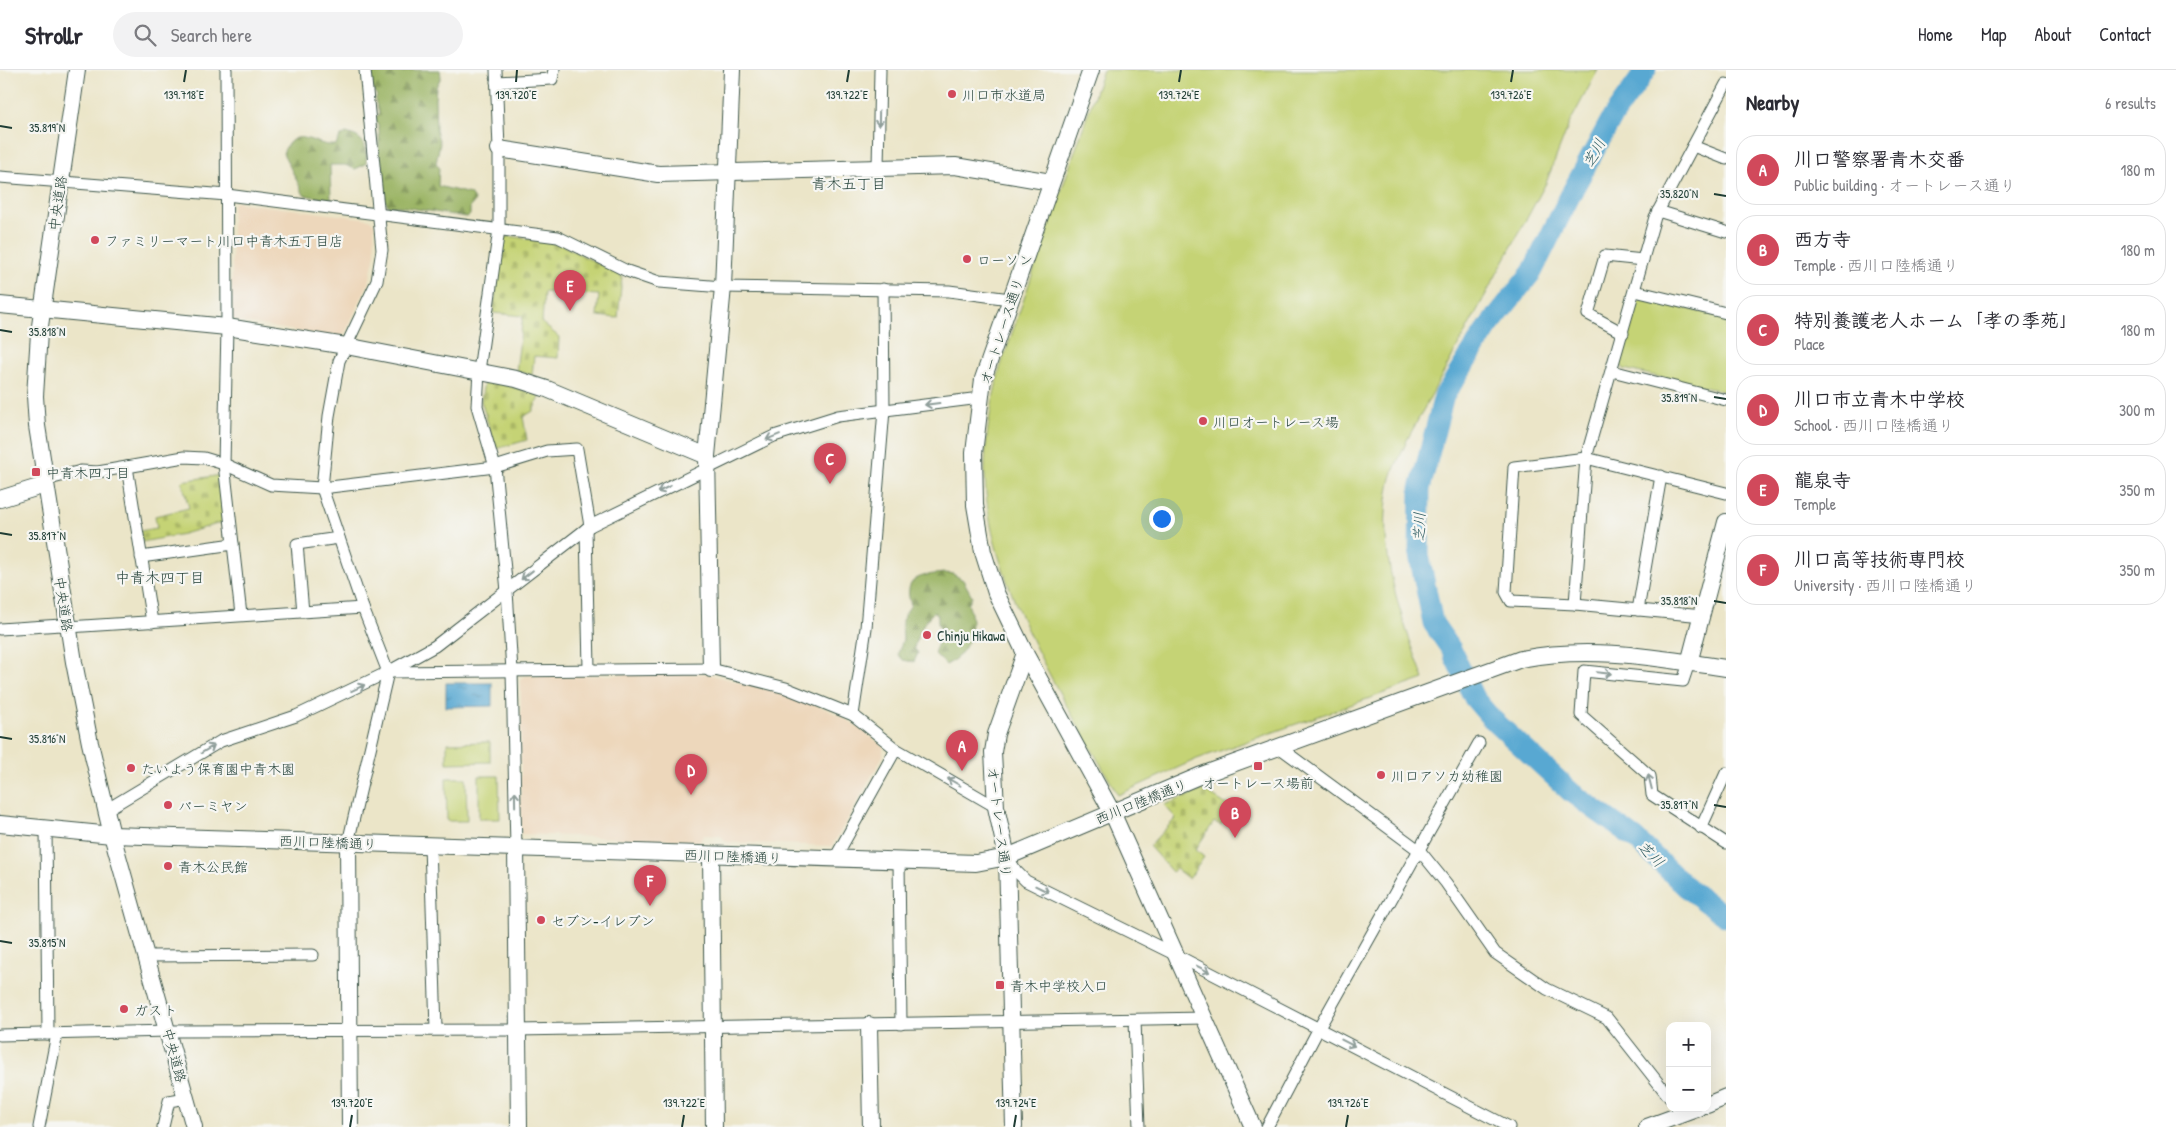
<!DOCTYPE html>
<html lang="en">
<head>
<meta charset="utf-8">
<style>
  :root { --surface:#fff; --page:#f2f2f3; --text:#2b2b33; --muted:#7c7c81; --line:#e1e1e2; --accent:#d1495b }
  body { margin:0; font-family:"Patrick Hand","Klee One",sans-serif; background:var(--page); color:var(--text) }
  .controls { position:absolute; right:15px; bottom:15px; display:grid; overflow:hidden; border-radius:10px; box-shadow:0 5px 20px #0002 }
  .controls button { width:45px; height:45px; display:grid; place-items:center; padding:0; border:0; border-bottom:1px solid var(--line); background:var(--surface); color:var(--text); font:25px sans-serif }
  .you { position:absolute; left:1161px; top:448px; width:18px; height:18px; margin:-12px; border:4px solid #fff; border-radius:50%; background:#1a73e8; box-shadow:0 0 0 8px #1a73e833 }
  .badge { display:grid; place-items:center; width:32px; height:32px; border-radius:50%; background:var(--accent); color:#fff; font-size:16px; font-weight:700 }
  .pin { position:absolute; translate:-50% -41px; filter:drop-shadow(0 1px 2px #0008) }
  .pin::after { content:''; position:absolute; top:26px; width:18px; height:15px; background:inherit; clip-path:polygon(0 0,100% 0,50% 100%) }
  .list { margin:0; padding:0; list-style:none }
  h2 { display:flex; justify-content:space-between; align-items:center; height:65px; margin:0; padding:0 20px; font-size:21px }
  h2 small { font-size:16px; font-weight:400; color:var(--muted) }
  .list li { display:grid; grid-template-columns:32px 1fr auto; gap:15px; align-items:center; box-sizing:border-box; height:70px; margin:0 10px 10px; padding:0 10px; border:1px solid var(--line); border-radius:20px }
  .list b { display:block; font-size:19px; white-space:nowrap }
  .list p { margin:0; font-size:16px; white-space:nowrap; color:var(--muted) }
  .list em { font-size:16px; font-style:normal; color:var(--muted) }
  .icon { flex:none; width:28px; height:28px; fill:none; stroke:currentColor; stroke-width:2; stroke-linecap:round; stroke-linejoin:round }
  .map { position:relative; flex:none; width:1726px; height:1057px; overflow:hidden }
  header { display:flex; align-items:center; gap:30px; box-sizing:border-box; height:70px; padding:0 25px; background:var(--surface); border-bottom:1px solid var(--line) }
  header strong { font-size:24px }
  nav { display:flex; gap:28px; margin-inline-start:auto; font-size:18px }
  .search { width:350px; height:45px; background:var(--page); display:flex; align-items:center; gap:12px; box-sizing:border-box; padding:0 18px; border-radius:28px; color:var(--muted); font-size:19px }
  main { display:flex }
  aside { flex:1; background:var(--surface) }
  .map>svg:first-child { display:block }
  .built { fill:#edd7bb }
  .forest { fill:url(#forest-firs); stroke:#5e794d }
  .cemetery { fill:url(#cemetery-stones); stroke:#728854 }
  .green { fill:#c5d374; stroke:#728854 }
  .water { fill:url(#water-ripples); stroke:#3c7283 }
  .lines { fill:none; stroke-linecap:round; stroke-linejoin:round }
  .river { stroke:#58a8d2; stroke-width:21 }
  .street-casing { stroke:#3e564a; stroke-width:13 }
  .secondary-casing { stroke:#3e564a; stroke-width:18 }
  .street { stroke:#fff; stroke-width:11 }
  .secondary { stroke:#fff; stroke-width:16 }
  .oneway { stroke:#8f9e9a }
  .ticks { fill:none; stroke:#1f3d34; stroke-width:2 }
  .poi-dot { fill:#d1495b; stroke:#f6f6f2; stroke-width:2 }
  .labels { text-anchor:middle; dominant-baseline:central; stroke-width:4.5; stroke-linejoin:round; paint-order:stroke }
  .poi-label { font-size:14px; fill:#1f3d34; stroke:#f6f6f2; text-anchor:start }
  .street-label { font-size:14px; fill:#1f3d34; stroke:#f6f6f2 }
  .water-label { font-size:15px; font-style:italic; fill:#305d63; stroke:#f6f6f2 }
  .neighbourhood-label { font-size:15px; fill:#1f3d34; stroke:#f6f6f2 }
  .ticks-label { font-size:12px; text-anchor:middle; fill:#1f3d34; stroke:#f6f6f2; stroke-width:4.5; stroke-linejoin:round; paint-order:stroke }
</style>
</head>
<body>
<header>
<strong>Strollr</strong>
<div class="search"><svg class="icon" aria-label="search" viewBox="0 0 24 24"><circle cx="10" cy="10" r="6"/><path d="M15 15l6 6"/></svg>Search here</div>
<nav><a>Home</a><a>Map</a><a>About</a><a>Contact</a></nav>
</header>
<main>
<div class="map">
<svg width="1726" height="1057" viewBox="0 0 1726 1057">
  <defs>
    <pattern id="forest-firs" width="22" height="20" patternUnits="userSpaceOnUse" patternTransform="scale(1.25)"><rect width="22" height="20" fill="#9cb566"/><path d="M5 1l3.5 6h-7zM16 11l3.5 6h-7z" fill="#7f9455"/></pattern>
    <pattern id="cemetery-stones" width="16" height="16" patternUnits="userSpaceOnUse" patternTransform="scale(1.25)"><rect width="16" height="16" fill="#c5d374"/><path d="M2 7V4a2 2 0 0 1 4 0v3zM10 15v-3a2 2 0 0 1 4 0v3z" fill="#a9b665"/></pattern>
    <pattern id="water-ripples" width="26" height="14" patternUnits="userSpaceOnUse" patternTransform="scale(1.25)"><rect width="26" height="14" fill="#58a8d2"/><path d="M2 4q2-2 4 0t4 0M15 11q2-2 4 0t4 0" fill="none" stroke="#488aab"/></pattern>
  </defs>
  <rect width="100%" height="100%" fill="#f6f6f2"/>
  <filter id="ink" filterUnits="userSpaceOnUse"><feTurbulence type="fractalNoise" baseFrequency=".02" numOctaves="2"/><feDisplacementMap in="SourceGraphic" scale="10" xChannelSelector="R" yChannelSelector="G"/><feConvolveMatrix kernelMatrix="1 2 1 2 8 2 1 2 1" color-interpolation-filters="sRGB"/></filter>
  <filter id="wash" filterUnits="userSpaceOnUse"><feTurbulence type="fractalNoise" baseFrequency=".0096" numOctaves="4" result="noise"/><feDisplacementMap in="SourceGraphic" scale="20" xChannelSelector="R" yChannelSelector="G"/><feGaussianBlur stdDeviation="1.12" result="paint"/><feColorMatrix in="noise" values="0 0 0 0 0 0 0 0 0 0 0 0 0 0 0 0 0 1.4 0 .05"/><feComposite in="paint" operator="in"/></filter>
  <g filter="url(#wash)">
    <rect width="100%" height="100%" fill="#ebe5c8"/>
    <g class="built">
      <polygon points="235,132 369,149 374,154 375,183 369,212 344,265 339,268 235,251 232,247 232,136"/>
      <polygon points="707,604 788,625 828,640 849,651 883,676 883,686 832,776 726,772 721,766 704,765 700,771 521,764 521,610 525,606"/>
    </g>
    <g class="forest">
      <path d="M376 0 405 2 408 0H440L441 7 436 17 435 29 436 61 440 73 436 93 439 97 438 116 470 124 475 131 470 137V145L466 147 398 136 389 137C381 127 379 108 383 96 373 82 385 64 375 49L379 43 375 30 377 26 372 17V5Z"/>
      <path d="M346 63C365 68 367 75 366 94L355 99 345 95H330L331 130 304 125 283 83C296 52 315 78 336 75L340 67Z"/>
      <path d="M945 503 953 504 963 510 972 526 968 534C978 557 968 584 946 595L934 583 942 564 938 553V545L934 542C924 550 917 565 914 578L918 583 914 592 903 590 898 584C899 579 903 572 903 568 902 550 900 551 911 535 901 505 925 505 945 503Z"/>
    </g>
    <g class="cemetery">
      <polygon points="509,166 560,174 622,206 618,248 597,246 599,225 544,222 542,253 559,267 558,288 534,286 532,305 516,301 523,246 493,243 503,168"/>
      <polygon points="488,310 540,325 533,341 523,347 527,370 496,379 481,331 484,312"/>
      <polygon points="221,405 224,452 183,464 142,472 140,461 157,458 155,446 189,438 182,411"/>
      <polygon points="1203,720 1235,740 1231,746 1227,745 1221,755 1214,752 1195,780 1204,787 1189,809 1176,799 1172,802 1149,776 1176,748 1164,735"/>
    </g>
    <g class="green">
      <path d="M1103 0H1598L1569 54 1546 113 1407 370C1402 384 1393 398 1390 412 1375 479 1401 547 1424 609L1197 689 1118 725C1067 635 996 527 986 423 982 381 990 339 1000 298Z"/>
      <polygon points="1642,228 1726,248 1726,322 1624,299 1619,293 1638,231"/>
      <polygon points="490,672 490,692 447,693 447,673"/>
      <polygon points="479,706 499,706 500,749 479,749"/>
      <polygon points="446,708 466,708 467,751 447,751"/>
    </g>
    <polygon class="water" points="446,613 492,613 492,636 446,637"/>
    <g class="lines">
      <polyline class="river" points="1646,0 1612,48 1574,118 1532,202 1488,257 1444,326 1420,419 1419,485 1433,553 1451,579 1474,628 1491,648 1572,723 1636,769 1685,816 1726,847"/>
    </g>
  </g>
  <g filter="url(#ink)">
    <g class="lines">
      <defs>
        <g id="street">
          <polyline points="226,0 227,257 224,394 241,545"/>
          <polyline points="496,0 499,79 499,159 479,301 477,336 495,397 507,521 512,601 516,778"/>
          <polyline points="496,12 552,9 554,0"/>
          <polyline points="1693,76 1726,89"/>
          <polyline points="878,97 880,0"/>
          <polyline points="0,107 227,125 558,167 627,201 659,212 723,217 949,221 1010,229"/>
          <polyline points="1658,141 1726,162"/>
          <polyline points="1635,221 1726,243"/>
          <polyline points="1623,263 1588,244 1605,186 1643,190"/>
          <polyline points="1612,301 1726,330"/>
          <polyline points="127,397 152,552"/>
          <polyline points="45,410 81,401 98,402 184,387 204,388 224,394 271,415 322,418 495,397 547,381 577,379 590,456"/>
          <polyline points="586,459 589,599"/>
          <polyline points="141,487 233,474"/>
          <polyline points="1575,534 1586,388 1655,147 1726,14"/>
          <polyline points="1638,540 1661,406"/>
          <polyline points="303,542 297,474 339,468"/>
          <polyline points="1703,546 1575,534 1511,531 1506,522 1514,397 1586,388 1726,423"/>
          <polyline points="0,559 61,555 68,557 363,538"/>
          <polyline points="1689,593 1683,611 1584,601 1581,645 1650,706 1652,725 1726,773"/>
          <polyline points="390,602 711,599 786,618 853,645 896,679 996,737"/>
          <polyline points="853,645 866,558 884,340 883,219"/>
          <polyline points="1279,677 1420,781 1446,813 1495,883 1547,919 1607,948 1670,1028"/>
          <polyline points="106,740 221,671 296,646 388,602 435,576 590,456 774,366 838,346 980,328"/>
          <polyline points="46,758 48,964"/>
          <polyline points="1701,758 1726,703"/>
          <polyline points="348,773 388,602 363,538 322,418 329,346 339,291 377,211 382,180 365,0"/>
          <polyline points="430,775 436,959"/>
          <polyline points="1008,788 1016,801 1026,811 1174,884 1509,1057"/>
          <polyline points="834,790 896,679"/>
          <polyline points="899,792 901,954"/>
          <polyline points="147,886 313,885"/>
          <polyline points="1135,950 1139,1057"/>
          <polyline points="0,965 169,961 517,960 1205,948"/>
          <polyline points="39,1057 57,964"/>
          <polyline points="163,1057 169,1031 186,1028"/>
          <polyline points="1267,1057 1319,958 1479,673"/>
        </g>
        <g id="secondary">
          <polyline points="77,0 39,263 35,326 37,356 74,592 90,673 112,765 194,1057"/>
          <polyline points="1091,0 983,309 974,383 975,435 983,482 996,523 1025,583 1112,742 1253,1057"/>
          <polyline points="499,79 658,104 955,96 1051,112"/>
          <polyline points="0,235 227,257 346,276 516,309 547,319 707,386"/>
          <polyline points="0,429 45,415"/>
          <polyline points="1689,593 1726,452"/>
          <polyline points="711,599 707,386 723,217 732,0"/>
          <path d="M0 754 112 765 976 793 1007 787 1199 706 1521 589C1591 575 1657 588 1726 598"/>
          <polyline points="348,773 350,1057"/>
          <polyline points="516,778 519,1057"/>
          <polyline points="711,785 714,1057"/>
          <polyline points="869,955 871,1057"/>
          <polyline points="1707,1035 1726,1027"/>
          <polyline points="1014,1057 1007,787 996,737 993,682 996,664 1025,583"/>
          <polyline points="1647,1057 1699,1038"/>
        </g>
      </defs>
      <use href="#street" class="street-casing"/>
      <use href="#secondary" class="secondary-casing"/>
      <use href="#street" class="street"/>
      <use href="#secondary" class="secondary"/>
    </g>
    <defs><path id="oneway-shaft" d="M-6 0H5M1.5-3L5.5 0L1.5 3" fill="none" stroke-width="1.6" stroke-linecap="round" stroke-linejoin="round" transform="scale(1.25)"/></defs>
    <g class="oneway">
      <use href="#oneway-shaft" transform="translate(879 49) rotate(91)"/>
      <use href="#oneway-shaft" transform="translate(932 334) rotate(173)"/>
      <use href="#oneway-shaft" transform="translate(773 367) rotate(158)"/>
      <use href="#oneway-shaft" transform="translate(664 419) rotate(154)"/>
      <use href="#oneway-shaft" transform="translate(527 505) rotate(142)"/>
      <use href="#oneway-shaft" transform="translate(1604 603) rotate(6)"/>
      <use href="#oneway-shaft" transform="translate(358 618) rotate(-25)"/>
      <use href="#oneway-shaft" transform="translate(208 679) rotate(-31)"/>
      <use href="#oneway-shaft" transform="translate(954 712) rotate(-150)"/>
      <use href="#oneway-shaft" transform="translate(1650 712) rotate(-104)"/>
      <use href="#oneway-shaft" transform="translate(515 729) rotate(-91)"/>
      <use href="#oneway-shaft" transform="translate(1042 819) rotate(26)"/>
      <use href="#oneway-shaft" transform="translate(1203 899) rotate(27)"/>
      <use href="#oneway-shaft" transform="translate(1348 973) rotate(27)"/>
    </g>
  </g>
  <path class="ticks" d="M184 12 186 0M516 12 517 0M847 12 849 0M1179 12 1181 0M1511 12 1513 0M0 56 12 58M1714 124 1726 126M0 260 12 262M1714 327 1726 329M0 463 12 465M1714 531 1726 533M0 667 12 669M1714 735 1726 737M0 871 12 873M350 1057 352 1045M682 1057 684 1045M1014 1057 1016 1045M1346 1057 1348 1045"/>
  <g class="poi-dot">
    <circle cx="952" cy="24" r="5"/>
    <circle cx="95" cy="170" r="5"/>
    <circle cx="967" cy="189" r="5"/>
    <circle cx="1203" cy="351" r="5"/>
    <rect x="31" y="397" width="10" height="10" rx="2.5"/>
    <circle cx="927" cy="565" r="5"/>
    <rect x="1253" y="691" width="10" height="10" rx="2.5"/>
    <circle cx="131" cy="698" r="5"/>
    <circle cx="1381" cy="705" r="5"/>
    <circle cx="168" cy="735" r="5"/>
    <circle cx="168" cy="796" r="5"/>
    <circle cx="541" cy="850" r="5"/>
    <rect x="995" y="910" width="10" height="10" rx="2.5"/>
    <circle cx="124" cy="939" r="5"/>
  </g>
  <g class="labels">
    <g class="poi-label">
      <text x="962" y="24">川口市水道局</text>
      <text x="105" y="170">ファミリーマート川口中青木五丁目店</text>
      <text x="977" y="189">ローソン</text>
      <text x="1213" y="351">川口オートレース場</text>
      <text x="46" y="402">中青木四丁目</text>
      <text x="937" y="565">Chinju Hikawa</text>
      <text x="141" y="698">たいよう保育園中青木園</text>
      <text x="1391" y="705">川口アソカ幼稚園</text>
      <text x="1258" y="712" text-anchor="middle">オートレース場前</text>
      <text x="178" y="735">バーミヤン</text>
      <text x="178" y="796">青木公民館</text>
      <text x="551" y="850">セブン-イレブン</text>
      <text x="1010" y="915">青木中学校入口</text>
      <text x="134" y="939">ガスト</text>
    </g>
    <g class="street-label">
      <text transform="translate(57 133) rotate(-82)">中央道路</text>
      <text transform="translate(1001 261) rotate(-72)">オートレース通り</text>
      <text transform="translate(64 534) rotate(81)">中央道路</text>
      <text transform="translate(1141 731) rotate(-22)">西川口陸橋通り</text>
      <text transform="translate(1000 752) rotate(83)">オートレース通り</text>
      <text transform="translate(328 772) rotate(2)">西川口陸橋通り</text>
      <text transform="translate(733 786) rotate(2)">西川口陸橋通り</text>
      <text transform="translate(175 985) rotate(75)">中央道路</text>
    </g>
    <g class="water-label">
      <text transform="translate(1594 83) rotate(-63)">芝川</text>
      <text transform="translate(1419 457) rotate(-89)">芝川</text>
      <text transform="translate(1651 784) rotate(44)">芝川</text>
    </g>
    <g class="neighbourhood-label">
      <text x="849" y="113">青木五丁目</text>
      <text x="160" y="507">中青木四丁目</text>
    </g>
  </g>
  <g class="ticks-label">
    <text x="184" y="29">139.718°E</text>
    <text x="516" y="29">139.720°E</text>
    <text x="847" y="29">139.722°E</text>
    <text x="1179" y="29">139.724°E</text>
    <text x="1511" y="29">139.726°E</text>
    <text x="47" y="62">35.819°N</text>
    <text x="1679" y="128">35.820°N</text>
    <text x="47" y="266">35.818°N</text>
    <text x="1679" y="332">35.819°N</text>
    <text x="47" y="470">35.817°N</text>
    <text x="1679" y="535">35.818°N</text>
    <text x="47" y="673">35.816°N</text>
    <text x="1679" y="739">35.817°N</text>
    <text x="47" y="877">35.815°N</text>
    <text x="352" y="1037">139.720°E</text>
    <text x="684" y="1037">139.722°E</text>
    <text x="1016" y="1037">139.724°E</text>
    <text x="1348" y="1037">139.726°E</text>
  </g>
</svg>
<div class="controls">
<button>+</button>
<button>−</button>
</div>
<div class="you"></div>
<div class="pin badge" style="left:962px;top:701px">A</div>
<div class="pin badge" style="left:1235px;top:768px">B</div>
<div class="pin badge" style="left:830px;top:414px">C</div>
<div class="pin badge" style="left:691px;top:725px">D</div>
<div class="pin badge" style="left:570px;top:241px">E</div>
<div class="pin badge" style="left:650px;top:836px">F</div>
</div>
<aside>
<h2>Nearby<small>6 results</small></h2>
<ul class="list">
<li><span class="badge">A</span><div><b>川口警察署青木交番</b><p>Public building · オートレース通り</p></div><em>180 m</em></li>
<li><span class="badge">B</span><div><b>西方寺</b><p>Temple · 西川口陸橋通り</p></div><em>180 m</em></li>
<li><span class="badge">C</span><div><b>特別養護老人ホーム「孝の季苑」</b><p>Place</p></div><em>180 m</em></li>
<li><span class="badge">D</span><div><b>川口市立青木中学校</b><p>School · 西川口陸橋通り</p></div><em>300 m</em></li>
<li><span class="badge">E</span><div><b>龍泉寺</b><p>Temple</p></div><em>350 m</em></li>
<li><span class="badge">F</span><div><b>川口高等技術専門校</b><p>University · 西川口陸橋通り</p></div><em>350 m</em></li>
</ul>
</aside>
</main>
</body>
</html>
